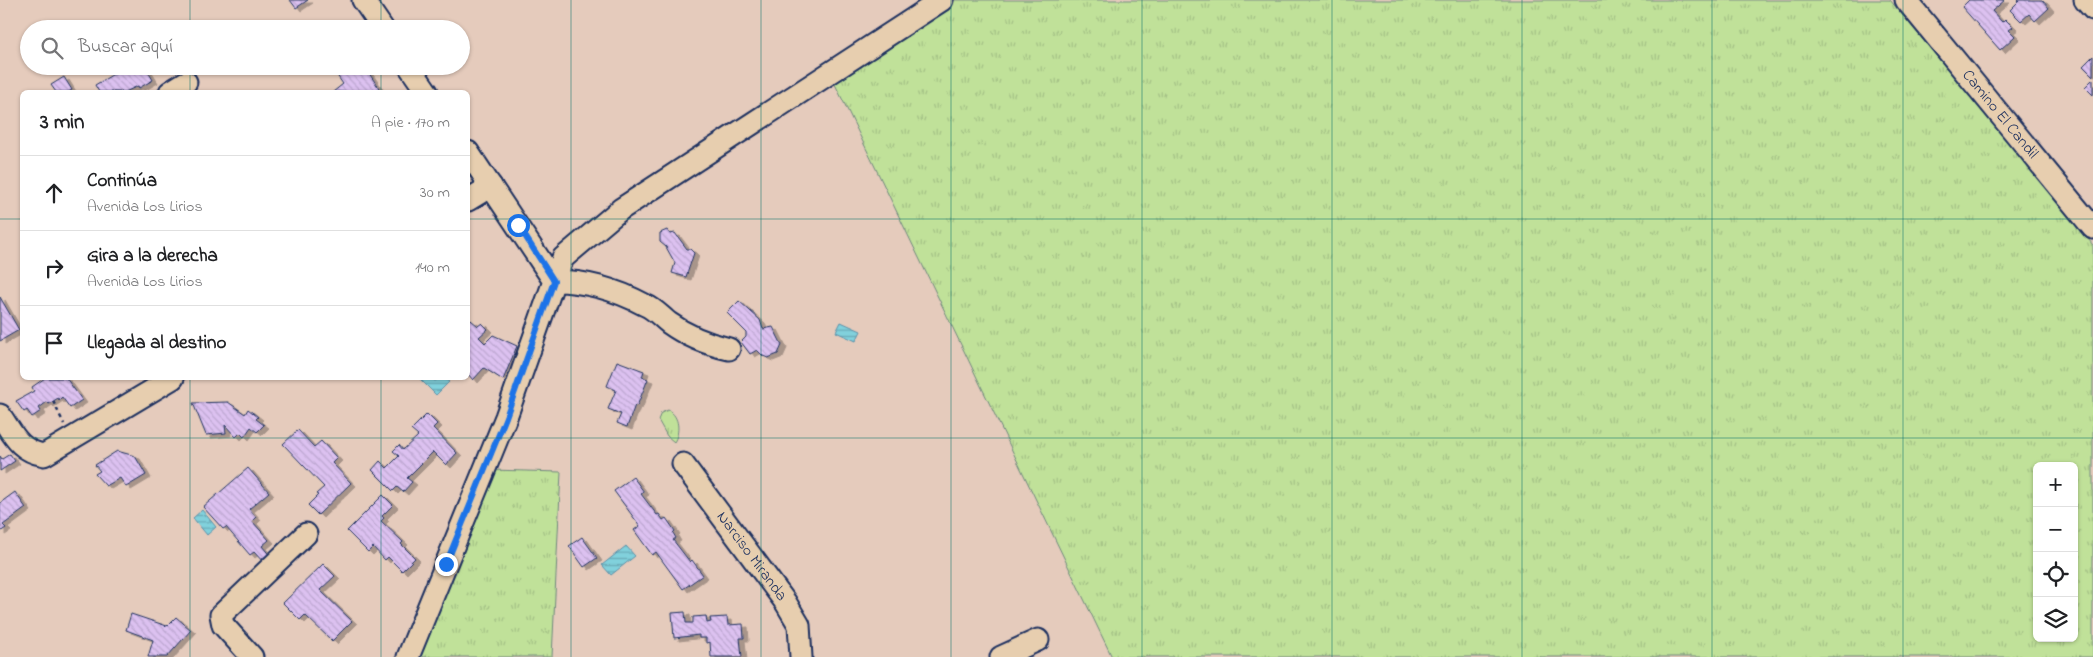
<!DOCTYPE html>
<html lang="es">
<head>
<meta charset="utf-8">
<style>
  :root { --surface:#fff; --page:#f6f6f6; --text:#202124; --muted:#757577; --line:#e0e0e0 }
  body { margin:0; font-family:"Indie Flower",sans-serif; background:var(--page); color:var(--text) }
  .controls { position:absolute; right:15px; bottom:15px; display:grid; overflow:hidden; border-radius:8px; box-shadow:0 1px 4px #0004 }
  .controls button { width:45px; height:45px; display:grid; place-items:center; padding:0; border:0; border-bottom:1px solid var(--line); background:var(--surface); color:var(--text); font:25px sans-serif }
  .stop { position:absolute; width:15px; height:15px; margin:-11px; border:4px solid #1a73e8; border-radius:50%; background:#fff }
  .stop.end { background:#1a73e8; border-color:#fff; box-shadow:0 1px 5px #0008 }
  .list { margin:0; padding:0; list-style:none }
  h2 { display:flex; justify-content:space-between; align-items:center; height:65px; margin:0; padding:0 20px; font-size:21px }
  h2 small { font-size:16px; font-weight:400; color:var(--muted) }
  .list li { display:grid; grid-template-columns:32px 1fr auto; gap:15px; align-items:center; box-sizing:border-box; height:75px; padding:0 20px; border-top:1px solid var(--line) }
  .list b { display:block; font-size:19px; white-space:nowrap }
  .list p { margin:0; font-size:16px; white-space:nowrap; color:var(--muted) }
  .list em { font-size:16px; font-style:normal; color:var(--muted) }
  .icon { flex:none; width:28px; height:28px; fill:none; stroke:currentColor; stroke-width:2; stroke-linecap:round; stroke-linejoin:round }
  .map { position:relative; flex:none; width:2093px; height:657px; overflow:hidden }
  .search { position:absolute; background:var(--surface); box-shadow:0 1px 4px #0004; left:20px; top:20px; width:450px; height:55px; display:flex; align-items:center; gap:12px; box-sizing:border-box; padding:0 18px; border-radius:28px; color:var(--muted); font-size:19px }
  .panel { position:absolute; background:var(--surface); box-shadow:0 1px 4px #0004; left:20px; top:90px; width:450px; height:290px; border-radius:8px }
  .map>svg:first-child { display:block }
  .grass { fill:url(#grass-tufts); stroke:#6e887c; fill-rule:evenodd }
  .water { fill:url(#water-rules); stroke:#5890aa }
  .building { fill:url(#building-back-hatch); stroke:#1b2f5e; filter:url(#shadow) }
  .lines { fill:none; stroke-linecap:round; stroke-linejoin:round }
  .minor-casing { stroke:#1b2f5e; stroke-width:25 }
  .path { stroke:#1b2f5e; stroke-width:2.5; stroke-dasharray:4 4; stroke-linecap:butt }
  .minor { stroke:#e7ceaf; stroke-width:21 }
  .route { stroke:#1a73e8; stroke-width:6 }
  .grid { fill:none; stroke:#0f766e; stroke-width:1; stroke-opacity:0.55 }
  .labels { text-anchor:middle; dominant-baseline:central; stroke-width:4; stroke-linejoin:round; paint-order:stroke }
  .street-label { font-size:16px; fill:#1b2f5e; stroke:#e7ceaf }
</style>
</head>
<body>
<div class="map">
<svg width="2093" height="657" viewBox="0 0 2093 657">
  <defs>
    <pattern id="grass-tufts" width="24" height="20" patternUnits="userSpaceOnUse" patternTransform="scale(1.25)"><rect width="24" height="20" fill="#c0e199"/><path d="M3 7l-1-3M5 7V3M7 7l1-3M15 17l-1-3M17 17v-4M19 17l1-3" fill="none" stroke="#a4c186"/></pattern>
    <pattern id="water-rules" width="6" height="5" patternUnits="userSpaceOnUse" patternTransform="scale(1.25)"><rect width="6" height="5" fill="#81d1dc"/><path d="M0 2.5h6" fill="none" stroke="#69aab6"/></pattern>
    <pattern id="building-back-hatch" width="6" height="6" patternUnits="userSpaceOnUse" patternTransform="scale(1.25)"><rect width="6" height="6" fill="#dcc1f0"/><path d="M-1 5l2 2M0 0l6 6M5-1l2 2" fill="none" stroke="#bca6d0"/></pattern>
    <filter id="shadow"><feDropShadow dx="5" dy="3" stdDeviation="0" flood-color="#0004"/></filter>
  </defs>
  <rect width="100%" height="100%" fill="#e5cbbc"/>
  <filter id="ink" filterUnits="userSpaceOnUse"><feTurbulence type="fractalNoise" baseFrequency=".02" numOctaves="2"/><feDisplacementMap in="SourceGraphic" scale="10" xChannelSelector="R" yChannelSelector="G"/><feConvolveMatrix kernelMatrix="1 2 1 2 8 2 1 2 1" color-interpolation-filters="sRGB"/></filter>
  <g filter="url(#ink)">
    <g class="grass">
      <path d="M955 0H1890L2093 245V657H1112L833 80ZM2037 466H2074V638H2037Z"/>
      <path d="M668 410C680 416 680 433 674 442L667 436 658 420 661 413Z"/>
      <polygon points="491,470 561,472 552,657 418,657"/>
    </g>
    <g class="water">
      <polygon points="841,322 861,331 856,341 836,332"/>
      <polygon points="419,378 431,378 435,381 440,378 444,378 449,382 436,395"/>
      <polygon points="202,510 216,527 207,535 193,518"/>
      <polygon points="626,546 635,556 611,575 602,565"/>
    </g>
    <g class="building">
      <polygon points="290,0 308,0 296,8"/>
      <polygon points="1969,0 2005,0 1992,11 2002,22 2005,19 2013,27 2009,30 2015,36 2000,50 1962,7"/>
      <polygon points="2018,0 2042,0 2049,8 2035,21 2029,14 2021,21 2010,10 2019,1"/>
      <polygon points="2093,56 2093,76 2083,66"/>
      <polygon points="120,66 154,66 147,70 153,80 139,88 138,86 125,92 99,92 95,85 122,69"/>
      <polygon points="341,66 364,66 379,88 372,92 333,92 343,84 334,71"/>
      <polygon points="64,77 72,90 68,92 56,92 51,85"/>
      <polygon points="2093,79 2093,95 2085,87"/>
      <polygon points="667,230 670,234 675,233 687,249 690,249 694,253 686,277 672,273 675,263 666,247 660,242 660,233"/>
      <polygon points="0,297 19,330 0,341"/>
      <polygon points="739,301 760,320 763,329 773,327 782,345 778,354 768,358 763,356 757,350 750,354 741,342 746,337 746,332 727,313"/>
      <polygon points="471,320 478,326 482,323 488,329 479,337 485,343 493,335 517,346 503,380 484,368 473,380 468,374 468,323"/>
      <polygon points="617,361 644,371 642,377 648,379 637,406 635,405 627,427 617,423 621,414 608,409 616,390 607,386"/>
      <polygon points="45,378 66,378 82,400 70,408 62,397 59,400 58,398 49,404 47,402 39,408 41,411 32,417 27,410 24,412 16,401 34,391 32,387"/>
      <polygon points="228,402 245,414 248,409 258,417 256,419 264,425 257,432 251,427 244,437 240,433 236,437 225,425 226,433 206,435 193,403"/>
      <polygon points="427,414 437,424 433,428 457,453 446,465 433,452 407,478 412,482 403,492 397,487 393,491 372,470 380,461 387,468 399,456 393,451 399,445 403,450 418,436 411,430"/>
      <polygon points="298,430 314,447 321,441 337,458 332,463 351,483 318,515 308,505 318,495 316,494 324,487 283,444"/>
      <polygon points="117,451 135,456 146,475 126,487 120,478 106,486 95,474 100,471 95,465"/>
      <polygon points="10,454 15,461 0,471 0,456 2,459"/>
      <polygon points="248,468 269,492 249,509 256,517 252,521 269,540 262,546 271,557 264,563 254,552 250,555 226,527 223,529 203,507"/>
      <polygon points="633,477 644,492 641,494 657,515 659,514 663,520 666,518 675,531 673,533 676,538 673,540 690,562 692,560 703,575 683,589 656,552 652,555 634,530 640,526 614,491"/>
      <polygon points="15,492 26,508 3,525 6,528 0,532 0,503"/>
      <polygon points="383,495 393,505 382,516 384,518 381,521 403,542 401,544 415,558 402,571 388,557 385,560 373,547 368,552 347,531"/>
      <polygon points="582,537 597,558 584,567 569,546"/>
      <polygon points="323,564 335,576 320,590 352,621 332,641 305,615 300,620 283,603"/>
      <polygon points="685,612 686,623 693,623 693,617 706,616 707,623 711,622 710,618 727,617 728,625 743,624 744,638 740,638 742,657 711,657 710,642 706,643 706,638 699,638 699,635 674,638 672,613"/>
      <polygon points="131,614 167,626 176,617 191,630 167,657 148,657 153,640 126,630"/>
    </g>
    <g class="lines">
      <defs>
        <g id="minor">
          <polyline points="363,0 383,29"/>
          <path id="s1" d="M1906 0 2093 228"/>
          <polyline points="2085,0 2093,9"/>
          <polyline points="409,66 427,92"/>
          <polyline points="170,92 186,82"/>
          <polyline points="468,200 491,186"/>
          <path d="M729 349C707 344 687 336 669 323 661 317 655 309 645 305 617 290 585 281 554 281L563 258 621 209 942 0"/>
          <path d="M0 415C13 434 19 451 44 455L173 378"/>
          <path id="s2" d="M683 464 786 603 799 625 801 657"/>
          <polyline points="252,657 223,625 221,615 306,534"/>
          <polyline points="408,657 506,417 554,281 468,152"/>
          <polyline points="1001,657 1038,640"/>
        </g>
      </defs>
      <use href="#minor" class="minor-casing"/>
      <polyline class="path" points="53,401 64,424"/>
      <use href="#minor" class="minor"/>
    </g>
  </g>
  <g class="lines" filter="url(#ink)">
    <polyline class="route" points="446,564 506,417 554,281 518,225"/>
  </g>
  <path class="grid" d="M190 0V29M381 0V29M571 0V657M761 0V657M951 0V657M1142 0V657M1332 0V657M1522 0V657M1712 0V657M1903 0V657M190 66V92M381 66V92M0 219H22M468 219H2093M190 378V657M381 378V657M0 438H2093"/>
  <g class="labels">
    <g class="street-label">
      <text stroke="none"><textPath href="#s1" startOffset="148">Camino El Candil</textPath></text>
      <text stroke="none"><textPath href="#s2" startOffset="115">Narciso Miranda</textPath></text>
    </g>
  </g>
</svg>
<div class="controls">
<button>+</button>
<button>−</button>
<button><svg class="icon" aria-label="locate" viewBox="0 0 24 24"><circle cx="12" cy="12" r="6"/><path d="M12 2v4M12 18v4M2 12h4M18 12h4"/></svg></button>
<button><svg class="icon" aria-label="layers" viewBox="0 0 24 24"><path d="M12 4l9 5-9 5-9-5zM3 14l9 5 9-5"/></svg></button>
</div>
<div class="stop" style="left:518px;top:225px"></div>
<div class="stop end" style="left:446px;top:564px"></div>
<div class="search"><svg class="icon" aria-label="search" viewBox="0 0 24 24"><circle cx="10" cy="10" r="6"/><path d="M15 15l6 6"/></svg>Buscar aquí</div>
<section class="panel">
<h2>3 min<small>A pie · 170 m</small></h2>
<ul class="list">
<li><svg class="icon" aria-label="ahead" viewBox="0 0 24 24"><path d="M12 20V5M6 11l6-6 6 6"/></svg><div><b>Continúa</b><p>Avenida Los Lirios</p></div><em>30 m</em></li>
<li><svg class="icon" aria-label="right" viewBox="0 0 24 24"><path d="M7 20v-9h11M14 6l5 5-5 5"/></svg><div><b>Gira a la derecha</b><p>Avenida Los Lirios</p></div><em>140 m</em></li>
<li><svg class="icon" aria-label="arrive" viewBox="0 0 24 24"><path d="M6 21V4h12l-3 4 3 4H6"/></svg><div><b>Llegada al destino</b></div></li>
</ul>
</section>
</div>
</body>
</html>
